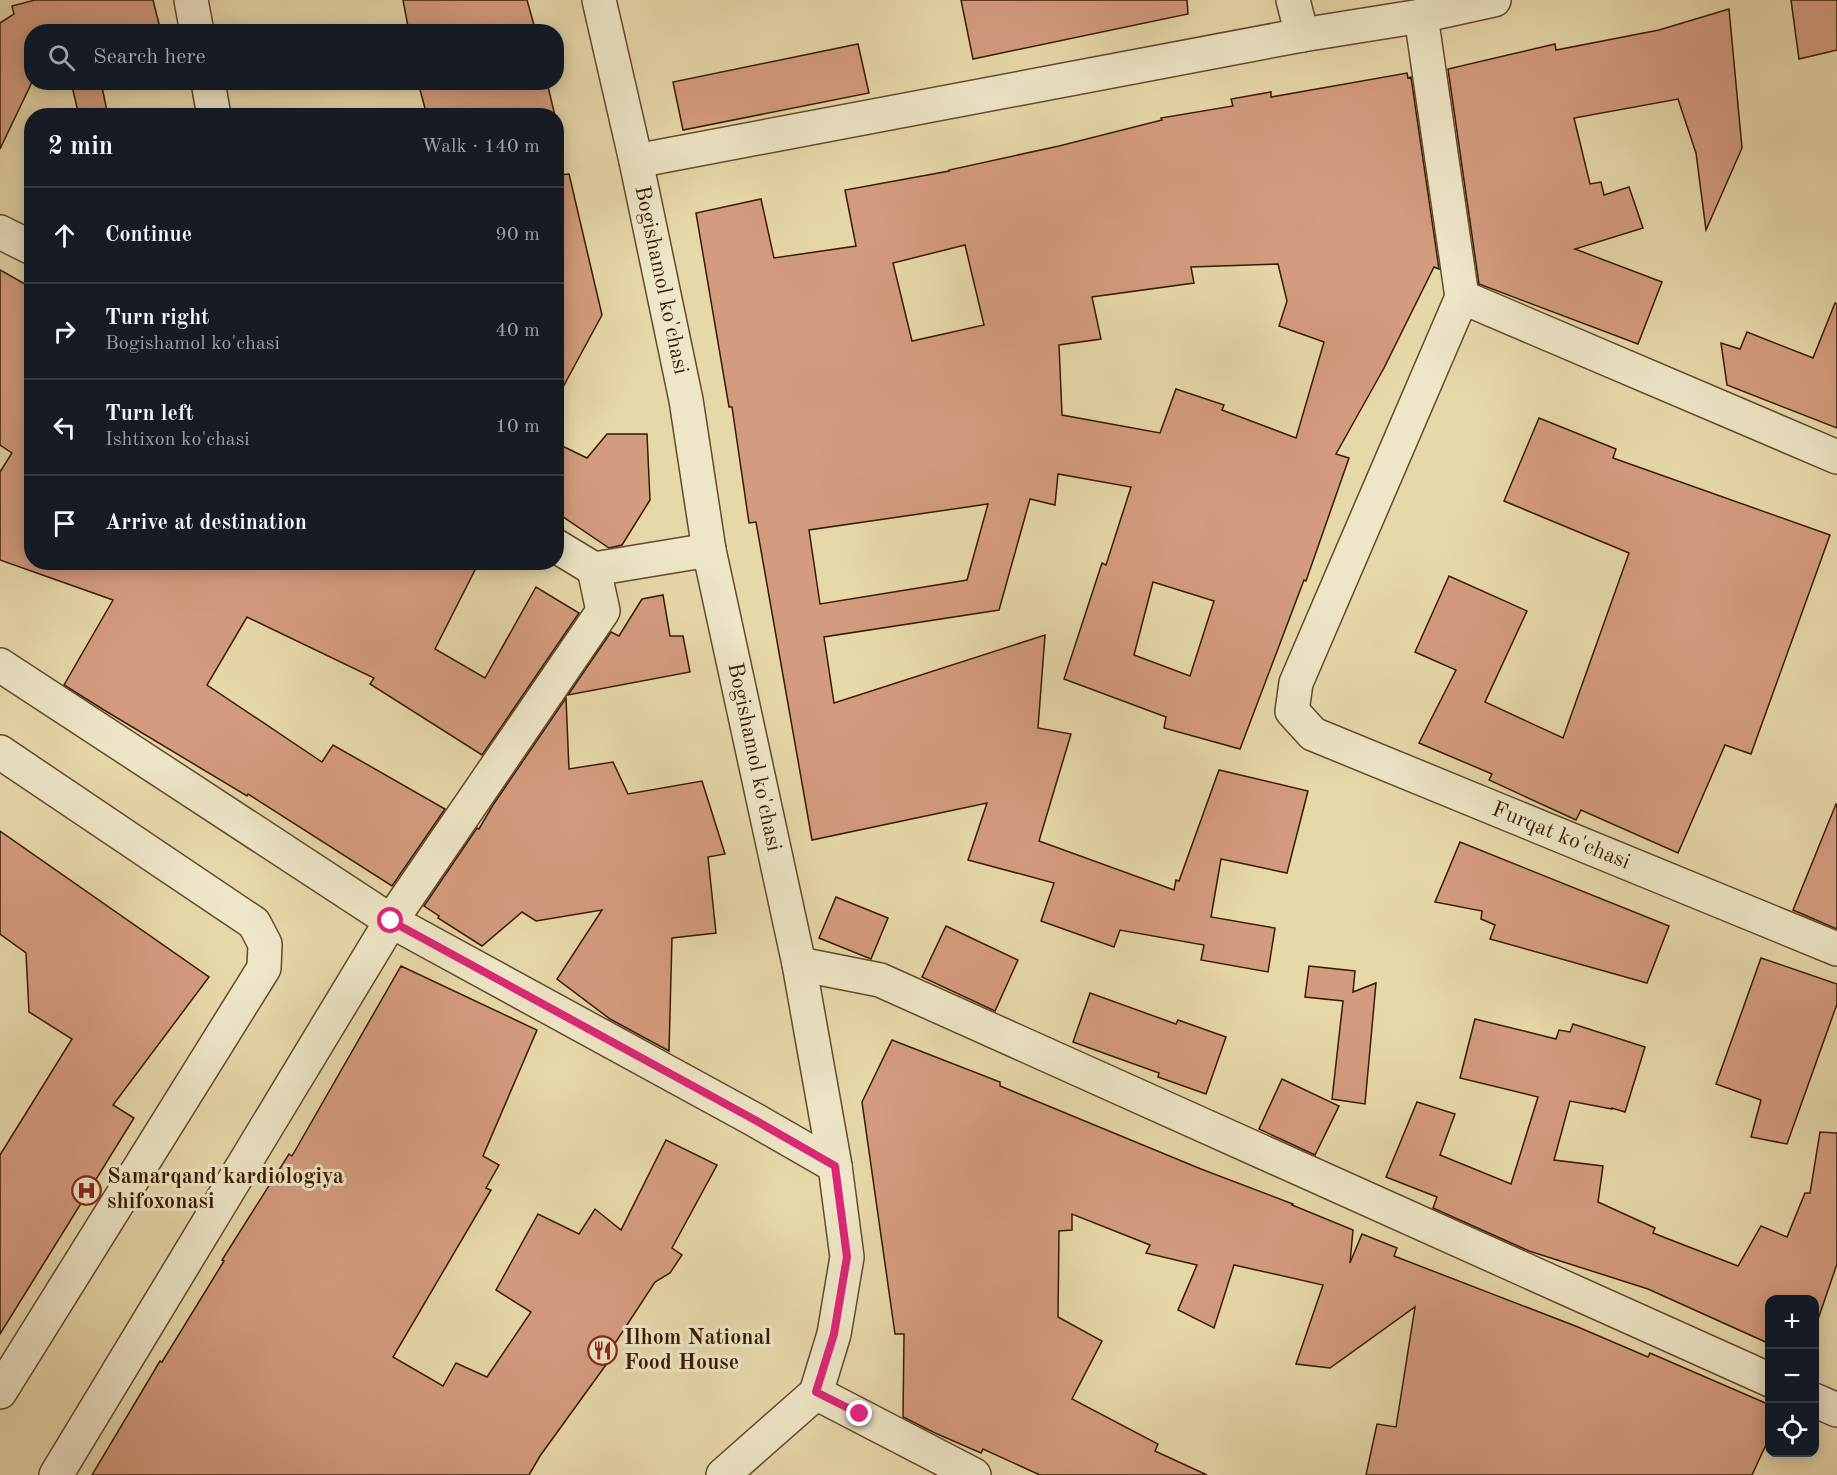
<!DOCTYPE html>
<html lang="en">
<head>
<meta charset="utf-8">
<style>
  :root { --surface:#171b24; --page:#20242c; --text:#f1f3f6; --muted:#9ea1a6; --line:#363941 }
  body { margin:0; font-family:"Old Standard TT",serif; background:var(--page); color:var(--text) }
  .controls { position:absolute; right:18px; bottom:18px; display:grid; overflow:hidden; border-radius:12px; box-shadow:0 3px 15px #0003 }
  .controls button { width:54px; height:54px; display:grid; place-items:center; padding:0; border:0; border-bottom:2px solid var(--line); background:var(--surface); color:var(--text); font:30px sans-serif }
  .stop { position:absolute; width:18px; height:18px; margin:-14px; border:4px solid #db2777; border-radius:50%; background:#fff }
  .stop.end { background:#db2777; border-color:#fff; box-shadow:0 2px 6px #0008 }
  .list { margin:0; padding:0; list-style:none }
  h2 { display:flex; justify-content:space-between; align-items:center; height:78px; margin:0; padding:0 24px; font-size:26px }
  h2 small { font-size:20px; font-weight:400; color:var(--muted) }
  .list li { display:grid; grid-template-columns:39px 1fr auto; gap:18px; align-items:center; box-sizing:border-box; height:96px; padding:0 24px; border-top:2px solid var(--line) }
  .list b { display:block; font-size:22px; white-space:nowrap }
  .list p { margin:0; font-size:20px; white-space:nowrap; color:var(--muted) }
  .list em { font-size:20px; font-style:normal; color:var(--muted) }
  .icon { flex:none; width:33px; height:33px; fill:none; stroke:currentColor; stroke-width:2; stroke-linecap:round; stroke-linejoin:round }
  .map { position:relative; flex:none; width:1837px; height:1475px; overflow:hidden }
  .search { position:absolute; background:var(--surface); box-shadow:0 3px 15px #0003; left:24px; top:24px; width:540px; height:66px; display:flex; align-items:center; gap:15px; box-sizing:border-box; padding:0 21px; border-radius:24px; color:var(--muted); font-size:22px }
  .panel { position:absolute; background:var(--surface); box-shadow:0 3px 15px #0003; left:24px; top:108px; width:540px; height:462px; border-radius:24px }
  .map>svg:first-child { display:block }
  .building { fill:#d49c7f; stroke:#371b00; stroke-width:1.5; fill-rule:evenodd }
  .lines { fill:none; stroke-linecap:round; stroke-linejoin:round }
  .minor-casing { stroke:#634a2a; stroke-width:36 }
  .minor { stroke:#efe6c8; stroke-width:33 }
  .route { stroke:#db2777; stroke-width:8 }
  .labels { text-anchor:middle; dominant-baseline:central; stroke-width:6; stroke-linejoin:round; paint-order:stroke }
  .street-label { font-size:22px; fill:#371b00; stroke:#efe6c8 }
  .poi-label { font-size:22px; font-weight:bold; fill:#371b00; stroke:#efe6c8; text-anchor:start }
</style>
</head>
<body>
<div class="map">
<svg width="1837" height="1475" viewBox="0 0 1837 1475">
  <rect width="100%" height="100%" fill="#e7d8aa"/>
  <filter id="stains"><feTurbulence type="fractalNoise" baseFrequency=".00333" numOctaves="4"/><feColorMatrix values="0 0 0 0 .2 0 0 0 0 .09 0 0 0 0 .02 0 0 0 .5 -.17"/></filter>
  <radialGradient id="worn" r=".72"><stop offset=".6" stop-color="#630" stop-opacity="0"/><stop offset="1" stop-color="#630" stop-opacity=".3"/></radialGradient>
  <g class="building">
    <polygon points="35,0 153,0 161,32 59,32 58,29 57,32 32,32 32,82 0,149 0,23 14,14 12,6"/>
    <polygon points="403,0 527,0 536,32 409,32"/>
    <polygon points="961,0 1187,0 1188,14 973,59"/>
    <polygon points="1791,0 1837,0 1837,50 1799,59"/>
    <polygon points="1729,9 1742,148 1706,230 1696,153 1678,99 1574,118 1590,184 1601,182 1604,195 1629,187 1643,228 1575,249 1662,282 1638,344 1479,284 1448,69 1555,44 1556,50 1659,30"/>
    <polygon points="858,44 869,93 683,130 673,82"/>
    <path d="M1407 73 1408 78 1411 77 1439 269 1434 267 1384 368 1336 454 1349 458 1306 581 1304 580 1240 749 1164 728 1166 717 1064 679 1102 563 1106 565 1131 487 1058 474 1055 505 1030 499 999 610 824 637 834 703 1045 635 1038 728 1071 734 1039 841 1174 890 1176 880 1179 881 1219 770 1308 791 1287 873 1221 859 1211 917 1275 928 1268 972 1201 960 1204 945 1120 930 1114 947 1041 921 1054 883 968 860 987 803 812 840 756 522 749 523 732 407H729L696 213 761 199 774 258 856 246 845 190 949 171V170L1059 146 1162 120 1161 118 1233 106 1231 99 1271 92V97ZM965 245 984 325 912 341 893 263ZM1278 264 1287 301 1279 326 1324 342 1296 438 1222 410 1224 405 1176 389 1160 433 1062 415 1059 345 1101 339 1092 297 1194 283 1191 267ZM988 504 967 580 820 604 809 530ZM1153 582 1214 601 1190 676 1134 655Z"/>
    <polygon points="71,82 101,82 108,116 79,116"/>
    <polygon points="418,82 547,82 555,116 427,116"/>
    <polygon points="569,174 602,315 556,400 556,175"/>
    <polygon points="0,270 32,288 32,562 479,562 435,649 485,678 536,587 579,613 482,755 370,684 374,678 247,617 207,685 322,762 333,745 445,809 392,886 248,794 247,796 104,710 64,685 113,600 0,560 0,472 12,453 0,445"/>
    <polygon points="1835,303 1837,304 1837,428 1727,385 1721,343 1740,349 1747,332 1813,358"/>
    <polygon points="1539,418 1616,449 1613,458 1830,535 1751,754 1725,745 1678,853 1581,810 1576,820 1489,780 1492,774 1419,743 1456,670 1415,652 1449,576 1527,611 1485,702 1563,738 1629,553 1504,501"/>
    <polygon points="607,434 647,434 650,500 622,545 609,548 556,512 556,443 587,458"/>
    <polygon points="663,595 670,636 683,636 690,672 568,695 611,632 619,636 642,599"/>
    <polygon points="566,698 569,769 613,762 628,794 702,781 725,854 708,857 716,933 672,938 669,1051 610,1019 557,979 602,910 536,921 522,912 482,946 438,918 439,916 424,906 477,828 479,829 493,805"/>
    <polygon points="1836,804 1837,805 1837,929 1793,910"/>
    <polygon points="0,831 209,977 113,1105 134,1118 0,1334 0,1155 72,1039 29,1012 26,953 0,934"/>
    <polygon points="1460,842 1669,926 1647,983 1490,939 1495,925 1481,919 1482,911 1435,902"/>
    <polygon points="836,897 888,918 871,959 819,938"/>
    <polygon points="946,926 1018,960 995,1011 922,977"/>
    <polygon points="1761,958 1837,984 1837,1004 1787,1144 1751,1137 1761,1100 1716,1084"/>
    <polygon points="401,966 537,1030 483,1156 499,1165 486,1188 491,1190 393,1357 443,1386 456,1363 487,1377 531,1312 496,1290 538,1214 579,1234 595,1209 621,1230 666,1140 717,1165 672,1248 682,1255 670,1273 655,1282 604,1360 608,1362 540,1456 529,1475 92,1475 160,1361 162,1362 224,1261 222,1260 289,1154 292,1156"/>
    <polygon points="1309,966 1355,971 1353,992 1376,983 1365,1104 1332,1099 1343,1001 1305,997"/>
    <polygon points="1090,993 1176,1024 1178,1020 1226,1037 1206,1094 1158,1077 1159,1073 1073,1042"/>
    <polygon points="1475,1019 1556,1039 1559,1030 1570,1032 1573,1024 1645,1047 1625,1112 1612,1108 1612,1109 1570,1101 1554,1160 1603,1166 1598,1202 1655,1228 1653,1233 1738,1266 1761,1226 1787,1237 1805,1193 1810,1193 1820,1132 1837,1133 1837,1264 1815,1328 1815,1299 1770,1299 1770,1344 1648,1289 1529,1251 1433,1208 1437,1197 1386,1177 1417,1102 1455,1114 1440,1155 1511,1184 1538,1097 1460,1078"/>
    <polygon points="892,1040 1000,1082 1000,1086 1201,1169 1293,1204 1292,1205 1353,1230 1350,1263 1362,1234 1397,1248 1394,1256 1578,1327 1648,1357 1650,1353 1770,1405 1770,1436 1752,1475 1366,1475 1377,1424 1396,1427 1415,1307 1330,1368 1296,1364 1323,1285 1234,1265 1214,1328 1178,1310 1197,1265 1146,1253 1150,1245 1072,1214 1072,1230 1059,1231 1058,1317 1102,1341 1072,1399 1158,1444 1155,1451 1207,1475 1040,1475 983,1449 981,1453 935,1433 903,1417 904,1334 895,1334 862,1102"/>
    <polygon points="1282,1079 1339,1106 1315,1155 1259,1129"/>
  </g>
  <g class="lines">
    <defs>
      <g id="minor">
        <polyline points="191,0 197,32"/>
        <polyline points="599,0 636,161 686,400 709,550 799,964 835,1166 847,1257 834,1334 816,1393 723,1475"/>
        <polyline points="1293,0 1302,35"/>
        <polyline points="1421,16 1462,297 1296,683 1292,711 1313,734 1837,949"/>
        <polyline points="208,82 214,116"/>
        <polyline points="636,161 1302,35 1421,16 1494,0"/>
        <polyline points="0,232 32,248"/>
        <polyline points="1462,297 1837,457"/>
        <polyline points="556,546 594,569 709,550"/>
        <polyline points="0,665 391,921 755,1120 835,1166"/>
        <polyline points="0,752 254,923 265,944 264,968 0,1392"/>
        <polyline points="799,964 880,980 1770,1380"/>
        <polyline points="816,1393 974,1475"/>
        <polyline points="1814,1400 1837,1410"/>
        <polyline points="56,1475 391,921 603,611 594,569"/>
      </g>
    </defs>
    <use href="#minor" class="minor-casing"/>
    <use href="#minor" class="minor"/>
  </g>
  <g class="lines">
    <polyline class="route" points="391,921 755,1120 835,1166 847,1257 834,1334 816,1392 860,1414"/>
  </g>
  <defs>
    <symbol id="hospital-ring" viewBox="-11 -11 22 22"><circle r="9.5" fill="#efe6c8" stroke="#8f2418" stroke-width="1.5"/><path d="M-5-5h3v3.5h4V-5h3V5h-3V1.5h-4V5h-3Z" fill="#8f2418"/></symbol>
    <symbol id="restaurant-ring" viewBox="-11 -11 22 22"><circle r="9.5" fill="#efe6c8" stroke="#8f2418" stroke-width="1.5"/><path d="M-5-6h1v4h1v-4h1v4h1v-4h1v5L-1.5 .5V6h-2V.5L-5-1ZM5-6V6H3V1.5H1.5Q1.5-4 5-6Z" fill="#8f2418"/></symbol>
  </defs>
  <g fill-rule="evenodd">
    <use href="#hospital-ring" x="70" y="1174" width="33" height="33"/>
    <use href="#restaurant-ring" x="586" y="1334" width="33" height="33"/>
  </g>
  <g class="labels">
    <g class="street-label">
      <text transform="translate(661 280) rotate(78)">Bogishamol ko'chasi</text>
      <text transform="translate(754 757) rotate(78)">Bogishamol ko'chasi</text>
      <text transform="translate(1561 836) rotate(22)">Furqat ko'chasi</text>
    </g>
    <g class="poi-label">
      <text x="107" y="1177">Samarqand kardiologiya<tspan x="107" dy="25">shifoxonasi</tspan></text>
      <text x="624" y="1338">Ilhom National<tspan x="624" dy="25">Food House</tspan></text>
    </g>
  </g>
  <rect width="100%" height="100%" filter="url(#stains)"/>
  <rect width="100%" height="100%" fill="url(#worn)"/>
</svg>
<div class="controls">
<button>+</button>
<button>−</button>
<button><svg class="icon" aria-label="locate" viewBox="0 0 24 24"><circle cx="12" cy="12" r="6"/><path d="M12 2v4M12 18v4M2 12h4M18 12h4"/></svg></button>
</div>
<div class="stop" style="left:391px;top:921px"></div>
<div class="stop end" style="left:860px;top:1414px"></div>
<div class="search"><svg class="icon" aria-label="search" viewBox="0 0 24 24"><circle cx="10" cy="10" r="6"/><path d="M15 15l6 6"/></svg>Search here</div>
<section class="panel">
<h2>2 min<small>Walk · 140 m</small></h2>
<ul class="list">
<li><svg class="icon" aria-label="ahead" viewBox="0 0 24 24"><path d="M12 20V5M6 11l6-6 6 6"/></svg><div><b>Continue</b></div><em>90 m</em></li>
<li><svg class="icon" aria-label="right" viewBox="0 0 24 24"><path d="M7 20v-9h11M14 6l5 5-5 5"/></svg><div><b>Turn right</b><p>Bogishamol ko'chasi</p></div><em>40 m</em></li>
<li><svg class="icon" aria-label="left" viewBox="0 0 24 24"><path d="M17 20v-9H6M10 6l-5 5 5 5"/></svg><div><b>Turn left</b><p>Ishtixon ko'chasi</p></div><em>10 m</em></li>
<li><svg class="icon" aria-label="arrive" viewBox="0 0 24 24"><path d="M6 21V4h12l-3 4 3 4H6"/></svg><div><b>Arrive at destination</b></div></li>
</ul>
</section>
</div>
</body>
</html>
